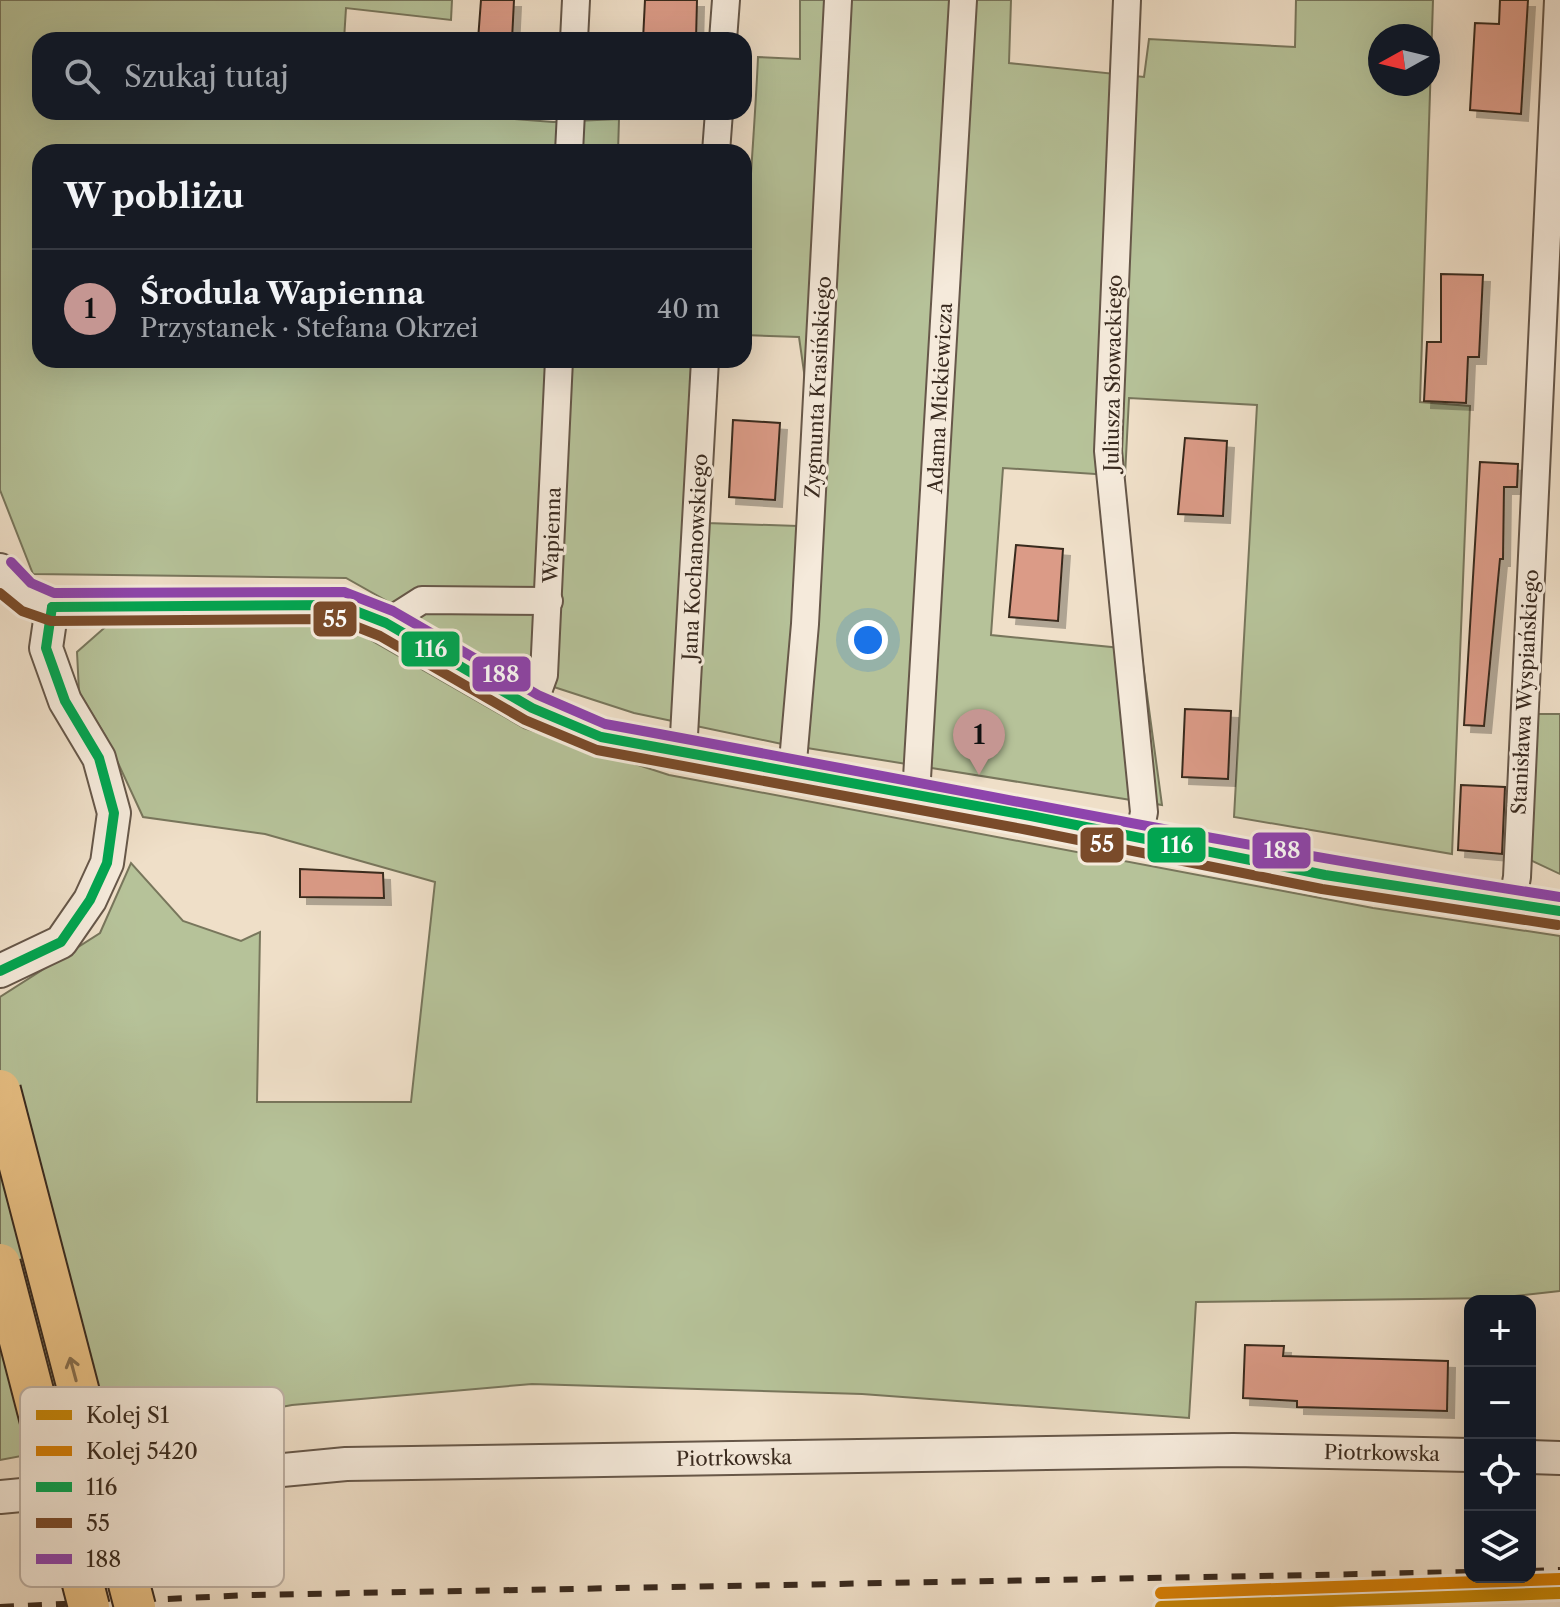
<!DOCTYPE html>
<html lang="pl">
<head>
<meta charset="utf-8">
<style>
  :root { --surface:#171b24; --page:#242831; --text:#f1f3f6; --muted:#9ea1a6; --line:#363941; --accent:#c59692 }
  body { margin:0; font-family:"Libre Caslon Text",serif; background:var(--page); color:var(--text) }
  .controls { position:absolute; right:24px; bottom:24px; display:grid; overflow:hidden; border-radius:16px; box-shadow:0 8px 32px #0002 }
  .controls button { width:72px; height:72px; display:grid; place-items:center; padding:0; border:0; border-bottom:2px solid var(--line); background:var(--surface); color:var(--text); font:40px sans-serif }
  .compass { position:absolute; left:1368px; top:24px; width:72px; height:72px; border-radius:50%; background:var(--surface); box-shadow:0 8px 32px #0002; rotate:262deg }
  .you { position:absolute; left:868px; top:640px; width:28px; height:28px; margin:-20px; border:6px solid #fff; border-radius:50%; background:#1a73e8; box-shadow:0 0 0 12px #1a73e833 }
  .badge { display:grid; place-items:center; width:52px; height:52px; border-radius:50%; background:var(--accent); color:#111; font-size:26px; font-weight:700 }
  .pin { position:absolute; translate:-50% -66px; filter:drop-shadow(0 2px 4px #0008) }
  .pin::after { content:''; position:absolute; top:42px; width:28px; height:24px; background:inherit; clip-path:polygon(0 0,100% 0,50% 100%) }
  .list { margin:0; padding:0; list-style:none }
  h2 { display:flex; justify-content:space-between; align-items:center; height:104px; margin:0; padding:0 32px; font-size:34px }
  h2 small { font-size:26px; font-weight:400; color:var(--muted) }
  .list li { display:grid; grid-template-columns:52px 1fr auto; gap:24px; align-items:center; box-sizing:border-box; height:120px; padding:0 32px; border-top:2px solid var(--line) }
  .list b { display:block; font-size:30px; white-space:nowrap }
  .list p { margin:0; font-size:26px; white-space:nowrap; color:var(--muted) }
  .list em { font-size:26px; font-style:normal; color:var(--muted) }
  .icon { flex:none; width:44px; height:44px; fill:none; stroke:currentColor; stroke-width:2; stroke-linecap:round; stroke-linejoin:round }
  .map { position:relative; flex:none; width:1560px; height:1607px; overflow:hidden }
  .search { position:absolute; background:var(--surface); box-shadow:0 8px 32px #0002; left:32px; top:32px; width:720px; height:88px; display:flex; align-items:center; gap:20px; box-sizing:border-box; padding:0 28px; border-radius:24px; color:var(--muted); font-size:30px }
  .panel { position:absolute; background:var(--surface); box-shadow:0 8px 32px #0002; left:32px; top:144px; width:720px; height:224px; border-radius:24px }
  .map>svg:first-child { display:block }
  .green { fill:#b6c299; stroke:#78765c; stroke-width:2; fill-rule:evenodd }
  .building { fill:#db9b87; stroke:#392a1f; stroke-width:2; filter:url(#shadow) }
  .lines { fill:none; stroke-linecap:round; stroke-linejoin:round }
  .minor-casing { stroke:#665749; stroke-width:30 }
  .tertiary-casing { stroke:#665749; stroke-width:36 }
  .minor { stroke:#f5eadb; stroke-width:26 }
  .tertiary { stroke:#f5eadb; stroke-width:32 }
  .rail { stroke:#392a1f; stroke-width:6; stroke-dasharray:14 14; stroke-linecap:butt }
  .primary-bridge-casing { stroke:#392a1f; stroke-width:44; stroke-linecap:butt }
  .primary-bridge { stroke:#e8c084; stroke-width:40 }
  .bus-1-casing { stroke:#f5eadb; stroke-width:16 }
  .bus-2-casing { stroke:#f5eadb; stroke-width:16 }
  .bus-3-casing { stroke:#f5eadb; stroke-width:16 }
  .bus-1 { stroke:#00a651; stroke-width:10 }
  .bus-2 { stroke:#7a4b2a; stroke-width:10 }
  .bus-3 { stroke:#8e44ad; stroke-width:10 }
  .rail-1-casing { stroke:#f5eadb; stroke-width:18 }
  .rail-2-casing { stroke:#f5eadb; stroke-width:18 }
  .rail-1 { stroke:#c88708; stroke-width:12 }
  .rail-2 { stroke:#d78006; stroke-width:12 }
  .oneway { stroke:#886e4c }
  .labels { text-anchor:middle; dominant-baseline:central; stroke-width:6; stroke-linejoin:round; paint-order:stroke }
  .street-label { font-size:20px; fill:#392a1f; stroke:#f5eadb }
  .key { fill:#f5eadb; stroke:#bdb0a3; stroke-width:2 }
  .key-label { font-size:22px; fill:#392a1f }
  .line-badge { stroke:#f5eadb; stroke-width:3 }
  .badge-label { font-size:22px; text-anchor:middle; font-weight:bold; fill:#fff }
</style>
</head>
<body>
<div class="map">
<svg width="1560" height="1607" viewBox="0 0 1560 1607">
  <defs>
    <filter id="shadow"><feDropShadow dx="7" dy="7" stdDeviation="0" flood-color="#0004"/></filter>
  </defs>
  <rect width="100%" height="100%" fill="#efdfc8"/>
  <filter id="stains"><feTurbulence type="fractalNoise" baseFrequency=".0025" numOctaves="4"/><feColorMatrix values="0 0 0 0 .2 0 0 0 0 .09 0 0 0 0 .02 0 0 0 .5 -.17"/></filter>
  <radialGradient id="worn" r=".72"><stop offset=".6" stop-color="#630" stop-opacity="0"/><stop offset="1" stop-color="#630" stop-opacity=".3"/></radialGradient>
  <g class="green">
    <path d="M0 0H452L451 20 346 8 344 40H40V112H421L553 122 619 119 618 152H40V360H712L707 523 798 526 807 393 799 337 744 335C744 242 754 149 758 57L800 59V0H1011L1009 63 1144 77 1149 39 1295 47 1296 0H1433L1420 402 1470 406 1452 854 1234 817 1257 405 1129 398 1125 476 1003 468 991 635 1141 650 1162 805 782 744 634 713 520 676 346 578 33 574 0 490ZM1380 36H1428V84H1380Z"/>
    <polygon points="334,619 524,728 669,775 1373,908 1560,936 1560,1291 1496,1298 1196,1302 1189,1418 862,1394 532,1384 292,1405 0,1460 0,997 100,933 131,863 183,921 241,941 260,932 257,1102 411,1102 435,882 265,834 143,817 106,737 79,692 77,652 111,622"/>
    <polygon points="1538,714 1560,714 1560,874 1530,860"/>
  </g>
  <g class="building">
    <polygon points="481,0 514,0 512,40 478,40"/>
    <polygon points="645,0 697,0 696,40 643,40"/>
    <polygon points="1500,0 1528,0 1521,114 1470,110 1475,23 1499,24"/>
    <polygon points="1441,274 1483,275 1479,357 1468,357 1466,403 1424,401 1427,342 1441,342"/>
    <polygon points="733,420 780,423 775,500 729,497"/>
    <polygon points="1185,438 1227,441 1223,516 1178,514"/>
    <polygon points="1480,462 1518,464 1517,487 1504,487 1503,559 1500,559 1484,726 1464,725"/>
    <polygon points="1016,545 1063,549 1058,621 1009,617"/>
    <polygon points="1185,709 1231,711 1228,779 1182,777"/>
    <polygon points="1461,785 1505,787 1502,854 1458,850"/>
    <polygon points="300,869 383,873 384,898 300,897"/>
    <polygon points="1245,1345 1284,1346 1283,1356 1448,1361 1447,1411 1297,1407 1297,1401 1243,1398"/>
  </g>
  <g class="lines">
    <defs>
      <g id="minor">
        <polyline points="1127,0 1108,451 1144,812 1139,839"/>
        <polyline points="574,40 576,0"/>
        <polyline points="723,40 726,0"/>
        <polyline points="569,152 571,112"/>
        <polyline points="716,152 719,112"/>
        <polyline points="386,623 422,600 549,601"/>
        <polyline points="532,708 544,675 559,360"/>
        <polyline points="683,753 705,360"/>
        <polyline points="792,773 805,624 838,0"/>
        <polyline points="916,795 963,0"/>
        <polyline points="1512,905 1517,877 1558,0"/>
      </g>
      <g id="tertiary">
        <path d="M0 570C15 591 27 601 52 607L340 605 386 623 532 708 601 737 1031 816 1325 875 1560 911"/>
        <polyline points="0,971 61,942 90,900 107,863 114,813 99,758 65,701 46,648 52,607"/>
        <polyline points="1530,1457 1560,1458"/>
        <polyline points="0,1497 346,1464 1233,1450 1470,1455"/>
      </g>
    </defs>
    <use href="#minor" class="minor-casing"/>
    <use href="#tertiary" class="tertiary-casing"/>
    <use href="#minor" class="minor"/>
    <use href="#tertiary" class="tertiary"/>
    <g class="rail">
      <polyline points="1530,1571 1560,1570"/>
      <polyline points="0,1607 250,1595 1470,1572"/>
    </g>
    <defs>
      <g id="primary-bridge">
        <polyline points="0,1090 135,1607"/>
        <polyline points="0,1264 89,1607"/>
      </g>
    </defs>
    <use href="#primary-bridge" class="primary-bridge-casing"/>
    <use href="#primary-bridge" class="primary-bridge"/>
    <defs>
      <g id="bus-1">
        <polyline points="52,607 340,605 386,623 532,708 601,737 1031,816 1325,875 1560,911"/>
        <polyline points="0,971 61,942 90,900 107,863 114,813 99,758 65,701 46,648 52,607"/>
      </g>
      <polyline id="bus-2" points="0,593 22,611 51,621 337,619 380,636 525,720 597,750 1028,830 1322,889 1558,925"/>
      <path id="bus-3" d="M11 562 31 583 54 593 344 592 393 611 538 695 605 724C923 782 1240 848 1560 897"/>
    </defs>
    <use href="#bus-1" class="bus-1-casing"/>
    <use href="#bus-2" class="bus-2-casing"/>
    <use href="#bus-3" class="bus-3-casing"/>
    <use href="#bus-1" class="bus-1"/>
    <use href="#bus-2" class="bus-2"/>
    <use href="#bus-3" class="bus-3"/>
    <defs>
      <polyline id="rail-1" points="1161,1607 1560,1593"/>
      <polyline id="rail-2" points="1161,1593 1560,1579"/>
    </defs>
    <use href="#rail-1" class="rail-1-casing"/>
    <use href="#rail-2" class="rail-2-casing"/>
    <use href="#rail-1" class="rail-1"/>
    <use href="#rail-2" class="rail-2"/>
  </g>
  <defs><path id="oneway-shaft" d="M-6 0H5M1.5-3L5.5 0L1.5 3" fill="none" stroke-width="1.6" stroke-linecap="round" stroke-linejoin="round" transform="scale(2)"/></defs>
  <use class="oneway" href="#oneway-shaft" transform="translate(73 1369) rotate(-105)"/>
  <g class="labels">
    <g class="street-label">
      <text transform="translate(1113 373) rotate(-89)">Juliusza Słowackiego</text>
      <text transform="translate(818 387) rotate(-87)">Zygmunta Krasińskiego</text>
      <text transform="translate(940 398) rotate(-87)">Adama Mickiewicza</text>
      <text transform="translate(552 535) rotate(-88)">Wapienna</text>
      <text transform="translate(695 557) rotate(-87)">Jana Kochanowskiego</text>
      <text transform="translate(1525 692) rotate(-87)">Stanisława Wyspiańskiego</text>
      <text transform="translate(1382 1453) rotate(1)">Piotrkowska</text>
      <text transform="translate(734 1458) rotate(-1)">Piotrkowska</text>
    </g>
  </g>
  <rect x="20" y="1387" width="264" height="200" rx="12" class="key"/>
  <rect x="36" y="1410" width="36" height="10" fill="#c88708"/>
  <rect x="36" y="1446" width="36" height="10" fill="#d78006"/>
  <rect x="36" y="1482" width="36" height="10" fill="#00a651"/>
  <rect x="36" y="1518" width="36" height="10" fill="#7a4b2a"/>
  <rect x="36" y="1554" width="36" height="10" fill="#8e44ad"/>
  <g class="key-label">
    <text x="86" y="1423">Kolej S1</text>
    <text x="86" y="1459">Kolej 5420</text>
    <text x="86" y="1495">116</text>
    <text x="86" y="1531">55</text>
    <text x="86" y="1567">188</text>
  </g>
  <g class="line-badge">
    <rect x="312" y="600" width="46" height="38" rx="8" fill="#7a4b2a"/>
    <rect x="400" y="630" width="61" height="38" rx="8" fill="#00a651"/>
    <rect x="471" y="655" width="61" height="38" rx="8" fill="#8e44ad"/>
    <rect x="1079" y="826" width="46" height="38" rx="8" fill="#7a4b2a"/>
    <rect x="1146" y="826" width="61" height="38" rx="8" fill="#00a651"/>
    <rect x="1251" y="831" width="61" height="39" rx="8" fill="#8e44ad"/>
  </g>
  <g class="badge-label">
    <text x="335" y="627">55</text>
    <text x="431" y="657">116</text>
    <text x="501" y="682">188</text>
    <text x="1102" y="852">55</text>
    <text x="1177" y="853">116</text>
    <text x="1282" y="858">188</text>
  </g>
  <rect width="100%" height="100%" filter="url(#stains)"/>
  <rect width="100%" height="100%" fill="url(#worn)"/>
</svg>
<div class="controls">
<button>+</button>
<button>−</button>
<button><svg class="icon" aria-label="locate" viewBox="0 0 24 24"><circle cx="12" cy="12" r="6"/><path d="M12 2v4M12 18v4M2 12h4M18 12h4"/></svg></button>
<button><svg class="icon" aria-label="layers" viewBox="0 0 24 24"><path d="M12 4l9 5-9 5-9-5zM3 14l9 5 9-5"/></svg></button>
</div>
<svg class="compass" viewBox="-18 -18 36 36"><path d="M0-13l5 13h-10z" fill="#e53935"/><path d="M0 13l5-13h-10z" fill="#9ea1a6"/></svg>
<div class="you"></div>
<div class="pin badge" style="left:979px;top:775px">1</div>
<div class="search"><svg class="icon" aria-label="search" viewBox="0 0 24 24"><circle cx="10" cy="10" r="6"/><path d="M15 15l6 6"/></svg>Szukaj tutaj</div>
<section class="panel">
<h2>W pobliżu<small></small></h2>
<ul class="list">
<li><span class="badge">1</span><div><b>Środula Wapienna</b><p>Przystanek · Stefana Okrzei</p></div><em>40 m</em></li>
</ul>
</section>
</div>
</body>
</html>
